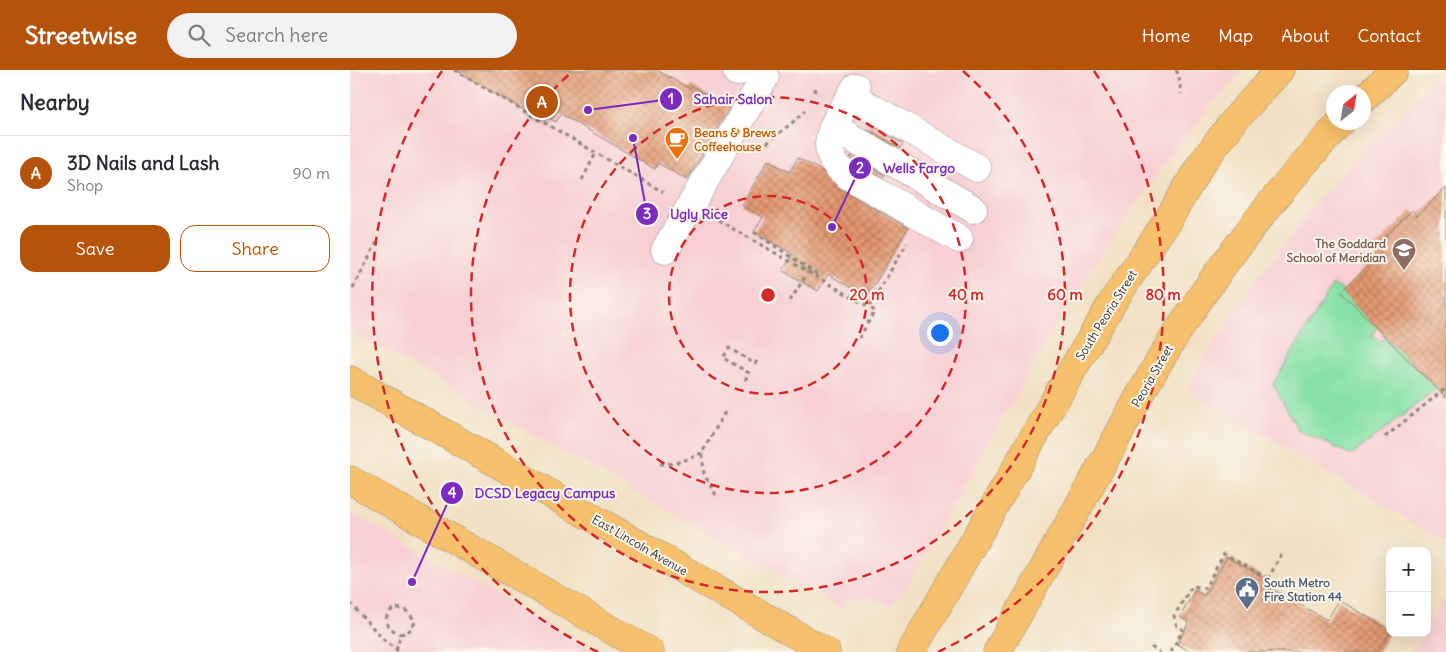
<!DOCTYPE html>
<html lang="en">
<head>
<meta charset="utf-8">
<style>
  :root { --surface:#fff; --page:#f2f2f3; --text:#2b2b33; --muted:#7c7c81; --line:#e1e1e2; --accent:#b45309 }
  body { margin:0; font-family:Delius,sans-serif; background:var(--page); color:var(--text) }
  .controls { position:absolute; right:15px; bottom:15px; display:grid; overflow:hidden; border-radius:10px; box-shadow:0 5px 20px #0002 }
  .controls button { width:45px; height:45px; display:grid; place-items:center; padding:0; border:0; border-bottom:1px solid var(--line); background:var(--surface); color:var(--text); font:25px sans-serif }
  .compass { position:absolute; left:976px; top:15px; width:45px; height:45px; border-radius:50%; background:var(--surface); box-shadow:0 5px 20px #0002; rotate:30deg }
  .you { position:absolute; left:589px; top:262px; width:18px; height:18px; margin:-12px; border:4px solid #fff; border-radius:50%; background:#1a73e8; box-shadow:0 0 0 8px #1a73e833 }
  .badge { display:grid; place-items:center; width:32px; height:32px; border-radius:50%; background:var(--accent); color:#fff; font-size:16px; font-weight:700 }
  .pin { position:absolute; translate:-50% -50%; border:2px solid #fff; box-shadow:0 1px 5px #0006 }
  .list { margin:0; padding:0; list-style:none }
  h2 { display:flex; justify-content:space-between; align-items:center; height:65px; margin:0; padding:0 20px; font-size:21px }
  h2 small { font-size:16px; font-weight:400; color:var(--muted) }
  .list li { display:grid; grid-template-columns:32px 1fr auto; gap:15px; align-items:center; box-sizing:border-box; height:75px; padding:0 20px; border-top:1px solid var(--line) }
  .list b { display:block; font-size:19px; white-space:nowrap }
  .list p { margin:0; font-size:16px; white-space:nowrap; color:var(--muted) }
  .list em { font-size:16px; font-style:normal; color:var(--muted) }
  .actions { display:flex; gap:10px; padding:15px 20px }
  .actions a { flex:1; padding:11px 0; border:1px solid var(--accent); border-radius:15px; text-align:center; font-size:18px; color:var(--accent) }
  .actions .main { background:var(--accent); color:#fff }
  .icon { flex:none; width:28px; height:28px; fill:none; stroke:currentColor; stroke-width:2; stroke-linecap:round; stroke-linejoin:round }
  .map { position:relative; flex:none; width:1096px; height:582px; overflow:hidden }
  header { display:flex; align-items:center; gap:30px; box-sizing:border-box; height:70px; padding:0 25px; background:var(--accent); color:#fff }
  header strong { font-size:24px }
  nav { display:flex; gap:28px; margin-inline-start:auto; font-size:18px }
  .search { width:350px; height:45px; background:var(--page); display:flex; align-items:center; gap:12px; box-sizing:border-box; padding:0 18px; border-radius:28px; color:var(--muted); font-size:19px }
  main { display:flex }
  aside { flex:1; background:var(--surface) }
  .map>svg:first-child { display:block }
  .built { fill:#f7cfd4 }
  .park { fill:#87e1a7; stroke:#598669 }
  .building { fill:url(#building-cross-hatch) }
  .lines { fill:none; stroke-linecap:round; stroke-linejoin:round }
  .minor-casing { stroke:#8e8677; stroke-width:29 }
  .major-casing { stroke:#8e8677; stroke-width:29 }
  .path { stroke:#8e8677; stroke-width:3; stroke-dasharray:4 4; stroke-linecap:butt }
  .minor { stroke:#fff; stroke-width:28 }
  .major { stroke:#f7c06c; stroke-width:28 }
  .ring { fill:none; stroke:#d62828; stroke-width:2.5; stroke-dasharray:9 6 }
  .labels { text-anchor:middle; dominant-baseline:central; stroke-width:4; stroke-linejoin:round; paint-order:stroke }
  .food-label { font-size:12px; font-weight:bold; fill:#c56008; stroke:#fbf7ec; text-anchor:start }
  .education-label { font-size:12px; font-weight:bold; fill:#785e54; stroke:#fbf7ec; text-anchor:end }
  .street-label { font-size:12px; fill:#2b2b2b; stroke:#fbf7ec }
  .service-label { font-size:12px; font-weight:bold; fill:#4e5e75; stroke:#fbf7ec; text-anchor:start }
  .centre { fill:#d62828; stroke:#fbf7ec; stroke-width:2.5 }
  .ring-label { font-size:15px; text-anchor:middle; font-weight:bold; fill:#d62828; stroke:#fbf7ec; stroke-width:4; stroke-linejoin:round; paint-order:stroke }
  .leader { fill:none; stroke:#7b2cbf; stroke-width:2 }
  .callout-dot { fill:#7b2cbf; stroke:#fbf7ec; stroke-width:2 }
  .mark-label { font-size:15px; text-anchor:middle; font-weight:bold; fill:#fff }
  .callout-label { font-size:14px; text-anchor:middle; font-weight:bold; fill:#7b2cbf; stroke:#fbf7ec; stroke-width:4; stroke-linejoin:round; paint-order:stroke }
</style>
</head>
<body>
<header>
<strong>Streetwise</strong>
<div class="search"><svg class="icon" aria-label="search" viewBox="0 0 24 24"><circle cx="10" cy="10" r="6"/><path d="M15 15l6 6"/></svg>Search here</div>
<nav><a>Home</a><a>Map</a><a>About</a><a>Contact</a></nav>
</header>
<main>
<aside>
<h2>Nearby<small></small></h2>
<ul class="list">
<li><span class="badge">A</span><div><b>3D Nails and Lash</b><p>Shop</p></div><em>90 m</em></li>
</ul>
<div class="actions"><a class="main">Save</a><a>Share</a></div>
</aside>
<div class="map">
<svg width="1096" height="582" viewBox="0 0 1096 582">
  <defs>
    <pattern id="building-cross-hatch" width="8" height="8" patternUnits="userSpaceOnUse" patternTransform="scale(1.25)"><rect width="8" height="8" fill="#e49871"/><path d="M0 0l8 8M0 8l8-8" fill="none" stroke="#b97c5d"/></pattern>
  </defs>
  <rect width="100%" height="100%" fill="#fbf7ec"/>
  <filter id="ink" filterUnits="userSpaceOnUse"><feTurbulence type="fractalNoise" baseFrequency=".02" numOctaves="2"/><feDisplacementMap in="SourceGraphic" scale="10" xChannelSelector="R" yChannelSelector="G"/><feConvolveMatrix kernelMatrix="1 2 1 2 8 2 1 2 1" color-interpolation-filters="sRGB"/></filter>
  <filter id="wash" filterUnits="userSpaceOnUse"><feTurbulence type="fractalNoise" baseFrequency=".0096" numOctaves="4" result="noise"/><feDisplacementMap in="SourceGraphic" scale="20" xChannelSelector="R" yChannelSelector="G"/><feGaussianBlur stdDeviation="1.12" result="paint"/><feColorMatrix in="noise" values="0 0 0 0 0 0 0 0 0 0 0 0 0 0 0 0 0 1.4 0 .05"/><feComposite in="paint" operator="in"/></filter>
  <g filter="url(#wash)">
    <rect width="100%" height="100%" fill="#f1e0c3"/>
    <g class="built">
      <polygon points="0,0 893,0 853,45 810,99 747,190 705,257 554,521 539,537 528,530 514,527 506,531 497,528 492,539 0,261"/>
      <polygon points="1096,9 1096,472 836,319 862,276 889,234 917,195 968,131 1000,96 1074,20 1082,13"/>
      <polygon points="0,442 247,582 0,582"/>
      <polygon points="1096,526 1096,582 1064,582 1075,563 1077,563 1077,559"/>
    </g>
    <polygon class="park" points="983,215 993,220 1027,258 1022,264 1030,272 1035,267 1087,318 1002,385 948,360 923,314"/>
    <g id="blocks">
      <g class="building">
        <polygon points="106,0 307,0 340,19 342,16 379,38 337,110 308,93 305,99 211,44 206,52 175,34 172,39"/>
        <polygon points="519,54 553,74 550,78 517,59"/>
        <polygon points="501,86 535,105 533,108 506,92 500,87"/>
        <polygon points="448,88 472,101 489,118 558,158 517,227 478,204 468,221 433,201 443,184 404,162 413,147 392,135 418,90 439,102"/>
        <polygon points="1096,118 1096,328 991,222 1031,183 1025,177 1062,140 1067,146"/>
        <polygon points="877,487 924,514 921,518 977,550 989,530 1040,560 1040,561 1028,582 841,582 827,574 839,552 830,547 845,520 854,526"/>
      </g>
    </g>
  </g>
  <g filter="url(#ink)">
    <use href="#blocks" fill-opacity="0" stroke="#8e8677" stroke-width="1"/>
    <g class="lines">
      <defs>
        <g id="minor">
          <polyline points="387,2 389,0"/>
          <path d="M506 17C489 47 460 78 497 105L609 169"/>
          <polyline points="501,26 627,98"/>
          <polyline points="483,57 623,139"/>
          <polyline points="315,180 415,7"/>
        </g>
        <g id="major">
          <polyline points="1014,29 1044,0"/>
          <polyline points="0,310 133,385 476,582"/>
          <polyline points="0,410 300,582"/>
          <polyline points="561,582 711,319 765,228 819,148 851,94 887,47 930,0"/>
          <path d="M647 582C685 515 722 447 760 380 783 338 805 295 832 255 879 183 932 116 991 52"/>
        </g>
      </defs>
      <use href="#minor" class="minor-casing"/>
      <use href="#major" class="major-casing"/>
      <g class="path">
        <polyline points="104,0 313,122"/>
        <polyline points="826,0 829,6 831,24"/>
        <polyline points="465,22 466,15"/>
        <path d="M411 79C425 65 441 55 455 41"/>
        <polyline points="232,110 246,83"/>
        <polyline points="368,150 519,237 557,173"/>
        <polyline points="404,162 468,205"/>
        <polyline points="3,218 28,170"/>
        <polyline points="440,231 458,202"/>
        <polyline points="509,268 525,241 519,237"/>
        <polyline points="395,310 399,303 373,288 379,278 405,294 409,287"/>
        <polyline points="1035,367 1096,318"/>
        <path d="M310 394C327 394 337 390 352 383"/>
        <polyline points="366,425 354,404 352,383 375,342"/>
        <polyline points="918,509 933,481"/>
        <polyline points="0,533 35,571 49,582"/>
        <polyline points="801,577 810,582"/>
        <path d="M46 580 51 564C59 562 62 559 65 552 49 520 18 553 51 564"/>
        <polyline points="821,582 833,560 827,556 824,546 842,516 855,518 874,484 923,511"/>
      </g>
      <use href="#minor" class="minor"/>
      <use href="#major" class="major"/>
    </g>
  </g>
  <g class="ring">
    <circle cx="418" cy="225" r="99"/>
    <circle cx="418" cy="225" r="198"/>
    <path d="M613 1A297 297 0 1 1 223 1"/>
    <path d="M248 582A395 395 0 0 1 92 1M744 1A395 395 0 0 1 588 582"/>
  </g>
  <defs>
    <symbol id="cafe-pin" viewBox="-11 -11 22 30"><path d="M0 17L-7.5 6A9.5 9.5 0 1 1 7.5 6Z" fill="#e8710a" stroke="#fbf7ec"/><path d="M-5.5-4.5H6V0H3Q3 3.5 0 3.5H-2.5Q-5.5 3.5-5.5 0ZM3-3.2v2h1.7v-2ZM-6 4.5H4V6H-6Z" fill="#fff"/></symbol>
    <symbol id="school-pin" viewBox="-11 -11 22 30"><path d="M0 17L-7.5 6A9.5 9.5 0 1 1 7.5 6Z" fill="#8d6e63" stroke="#fbf7ec"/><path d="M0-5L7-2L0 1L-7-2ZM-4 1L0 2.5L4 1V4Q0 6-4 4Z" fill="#fff"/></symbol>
    <symbol id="civic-pin" viewBox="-11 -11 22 30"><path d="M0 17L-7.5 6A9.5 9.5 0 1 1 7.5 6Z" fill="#5c6f8a" stroke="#fbf7ec"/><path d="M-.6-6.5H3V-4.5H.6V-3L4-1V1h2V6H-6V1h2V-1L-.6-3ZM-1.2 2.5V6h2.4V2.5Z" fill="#fff"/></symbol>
  </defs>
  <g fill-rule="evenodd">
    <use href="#cafe-pin" x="313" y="55" width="28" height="38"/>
    <use href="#school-pin" x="1040" y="166" width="28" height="38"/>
    <use href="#civic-pin" x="883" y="505" width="28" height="38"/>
  </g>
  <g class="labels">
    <g class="food-label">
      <text x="344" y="62">Beans &amp; Brews<tspan x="344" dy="14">Coffeehouse</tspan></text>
    </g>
    <g class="education-label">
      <text x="1036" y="173">The Goddard<tspan x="1036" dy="14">School of Meridian</tspan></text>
    </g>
    <g class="street-label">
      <text transform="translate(756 245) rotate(-58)">South Peoria Street</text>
      <text transform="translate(802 306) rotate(-60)">Peoria Street</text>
      <text transform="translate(290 475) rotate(30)">East Lincoln Avenue</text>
    </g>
    <g class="service-label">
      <text x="914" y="512">South Metro<tspan x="914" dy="14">Fire Station 44</tspan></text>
    </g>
  </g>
  <circle cx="418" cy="225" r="8" class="centre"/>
  <g class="ring-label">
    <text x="517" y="230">20 m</text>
    <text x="616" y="230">40 m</text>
    <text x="715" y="230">60 m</text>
    <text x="813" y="230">80 m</text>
  </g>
  <path class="leader" d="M238 40L321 29M482 157L510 98M283 68L297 144M62 512L102 423"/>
  <g class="callout-dot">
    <circle cx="238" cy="40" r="5"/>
    <circle cx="482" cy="157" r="5"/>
    <circle cx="283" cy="68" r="5"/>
    <circle cx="62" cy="512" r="5"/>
    <circle cx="321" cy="29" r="12"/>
    <circle cx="510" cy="98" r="12"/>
    <circle cx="297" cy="144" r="12"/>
    <circle cx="102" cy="423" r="12"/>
  </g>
  <g class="mark-label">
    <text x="321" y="34">1</text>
    <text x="510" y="103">2</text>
    <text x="297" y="149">3</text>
    <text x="102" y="428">4</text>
  </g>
  <g class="callout-label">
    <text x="383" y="34">Sahair Salon</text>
    <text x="569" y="103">Wells Fargo</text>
    <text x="349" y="149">Ugly Rice</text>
    <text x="195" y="428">DCSD Legacy Campus</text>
  </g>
</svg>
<div class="controls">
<button>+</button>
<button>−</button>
</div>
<svg class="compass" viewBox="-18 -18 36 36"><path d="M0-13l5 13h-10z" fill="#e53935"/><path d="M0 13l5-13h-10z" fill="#7c7c81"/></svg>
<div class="you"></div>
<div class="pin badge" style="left:192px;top:32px">A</div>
</div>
</main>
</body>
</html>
